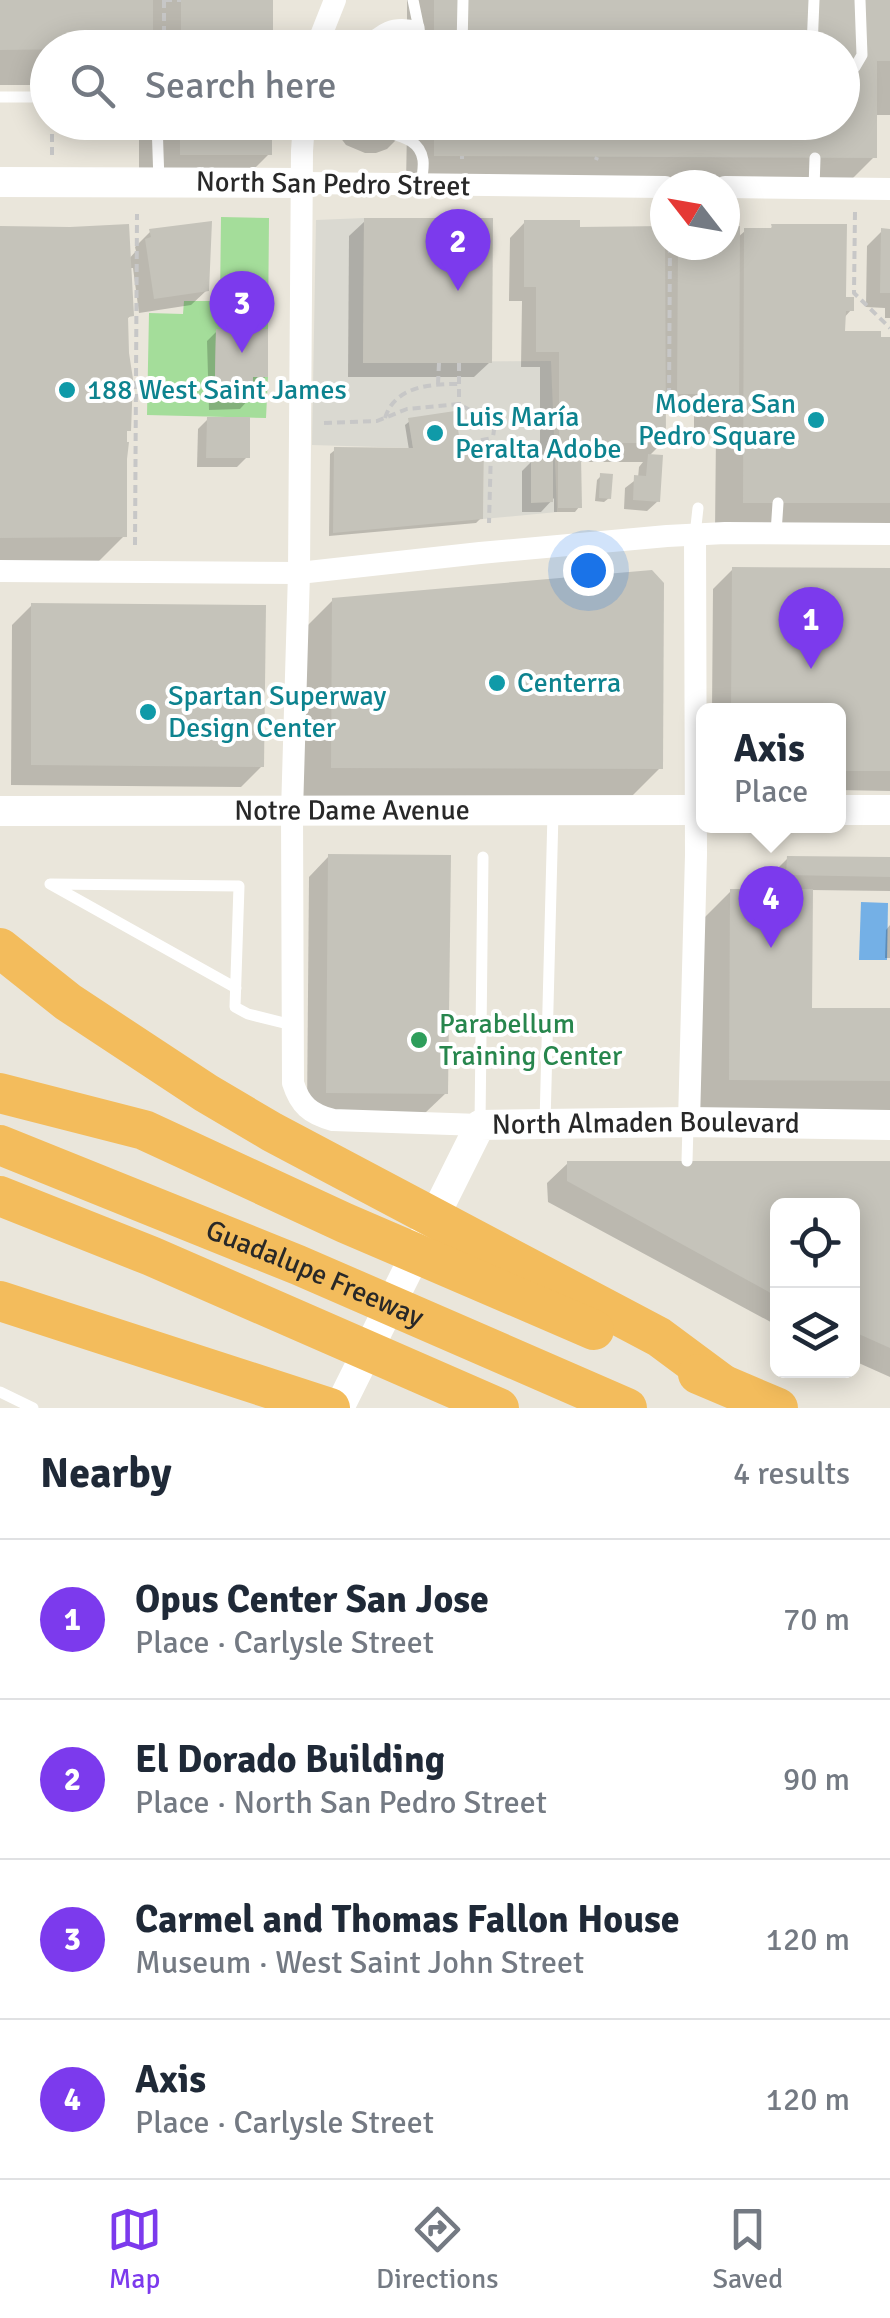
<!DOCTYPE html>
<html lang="en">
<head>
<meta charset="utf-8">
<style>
  :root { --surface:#fff; --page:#f2f2f3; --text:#1f2937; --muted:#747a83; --line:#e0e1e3; --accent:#7c3aed }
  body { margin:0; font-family:Signika,sans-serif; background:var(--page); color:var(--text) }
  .controls { position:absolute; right:30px; bottom:30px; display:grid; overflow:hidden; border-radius:15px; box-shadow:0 5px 25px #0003 }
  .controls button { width:90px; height:90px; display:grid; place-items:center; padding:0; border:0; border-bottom:2px solid var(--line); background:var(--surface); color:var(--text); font:50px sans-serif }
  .compass { position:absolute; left:650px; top:170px; width:90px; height:90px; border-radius:50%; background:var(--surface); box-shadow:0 5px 25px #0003; rotate:301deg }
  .you { position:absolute; left:588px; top:570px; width:35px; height:35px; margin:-25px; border:8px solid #fff; border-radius:50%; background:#1a73e8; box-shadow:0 0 0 15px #1a73e833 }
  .badge { display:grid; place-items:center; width:65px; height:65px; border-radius:50%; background:var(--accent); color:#fff; font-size:32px; font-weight:700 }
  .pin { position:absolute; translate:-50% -82px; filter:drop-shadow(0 2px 5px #0008) }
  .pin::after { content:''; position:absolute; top:52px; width:35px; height:30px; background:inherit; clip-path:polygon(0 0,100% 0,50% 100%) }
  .popup { position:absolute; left:696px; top:703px; width:150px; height:130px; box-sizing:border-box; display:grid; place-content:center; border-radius:15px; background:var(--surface); filter:drop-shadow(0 2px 8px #0005); font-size:32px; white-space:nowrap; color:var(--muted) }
  .popup b { font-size:38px; color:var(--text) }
  .popup::after { content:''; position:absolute; left:50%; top:100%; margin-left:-20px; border:20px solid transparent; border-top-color:var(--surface) }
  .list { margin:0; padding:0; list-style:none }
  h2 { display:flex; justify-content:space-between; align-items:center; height:130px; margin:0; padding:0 40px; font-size:42px }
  h2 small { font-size:32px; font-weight:400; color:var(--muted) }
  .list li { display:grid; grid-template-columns:65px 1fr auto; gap:30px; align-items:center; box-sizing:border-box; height:160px; padding:0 40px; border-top:2px solid var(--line) }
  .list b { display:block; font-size:38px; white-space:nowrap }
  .list p { margin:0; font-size:32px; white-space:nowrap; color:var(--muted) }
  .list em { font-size:32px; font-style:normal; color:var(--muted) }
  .icon { flex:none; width:55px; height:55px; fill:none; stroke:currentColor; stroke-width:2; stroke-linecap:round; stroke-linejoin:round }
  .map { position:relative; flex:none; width:890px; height:1408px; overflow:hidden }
  .search { position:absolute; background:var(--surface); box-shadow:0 5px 25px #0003; left:30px; right:30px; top:30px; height:110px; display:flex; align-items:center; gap:25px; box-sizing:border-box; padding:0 35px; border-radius:55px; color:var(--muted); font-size:38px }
  .sheet { height:770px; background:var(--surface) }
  nav { display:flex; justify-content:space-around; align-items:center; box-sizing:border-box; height:140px; border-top:2px solid var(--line); background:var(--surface); font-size:28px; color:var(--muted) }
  nav a { display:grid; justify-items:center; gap:5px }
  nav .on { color:var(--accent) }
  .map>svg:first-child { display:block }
  .green { fill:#a4dd9a }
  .plaza { fill:#dad9d1 }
  .water { fill:#74b0e6 }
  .shadow { fill:#0003 }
  .building { fill:#c5c3ba }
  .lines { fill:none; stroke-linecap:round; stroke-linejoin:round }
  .path { stroke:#c7c7c7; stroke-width:4; stroke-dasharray:8 5; stroke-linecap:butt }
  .lane { stroke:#fff; stroke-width:11 }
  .street { stroke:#fff; stroke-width:22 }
  .secondary { stroke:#fff; stroke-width:30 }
  .highway { stroke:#f3bc5c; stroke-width:40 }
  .culture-dot { fill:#0f9aa8; stroke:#fff; stroke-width:4 }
  .leisure-dot { fill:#2e9e5b; stroke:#fff; stroke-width:4 }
  .labels { text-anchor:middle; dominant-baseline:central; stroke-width:8; stroke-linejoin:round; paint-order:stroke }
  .street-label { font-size:28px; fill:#282828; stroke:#fff }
  .culture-label { font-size:28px; fill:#0d838f; stroke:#fff; text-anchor:start }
  .leisure-label { font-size:28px; fill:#27864d; stroke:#fff; text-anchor:start }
</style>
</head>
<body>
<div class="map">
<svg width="890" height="1408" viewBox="0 0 890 1408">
  <rect width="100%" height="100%" fill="#eae6db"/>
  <polygon class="green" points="221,217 269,218 268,329 216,330 215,376 218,377 218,401 252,399 253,377 268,377 266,418 147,415 149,313 183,314 184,301 220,301"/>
  <polygon class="plaza" points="364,218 363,362 551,361 557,512 483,519 484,449 461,448 409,418 413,448 312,445 316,220"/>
  <polygon class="water" points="861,902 888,903 887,960 859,960"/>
  <g class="shadow">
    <polygon points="0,0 270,0 270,48 48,48 48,85 0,85"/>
    <polygon points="407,0 890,0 890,115 874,115 874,157 846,185 406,183 407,129 387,149 376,153 365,153 346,145 334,129 333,122 842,122 842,48 407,48"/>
    <polygon points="139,122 270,122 269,154 227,196 139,196"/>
    <polygon points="365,221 490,362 474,377 348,377 349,236"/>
    <polygon points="525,222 665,245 725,245 725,229 737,238 745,231 768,231 772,227 851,310 843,319 843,333 890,340 890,531 715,531 716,434 694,434 694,413 663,413 663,442 648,457 658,501 647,511 624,509 625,488 638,478 639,467 643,462 579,462 579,507 575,512 554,512 554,498 541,512 522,512 522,471 532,461 540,461 540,367 521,367 522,301 509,301 510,238"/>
    <polygon points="0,228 128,260 136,251 135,247 151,231 207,290 191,305 139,313 133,268 129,268 131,315 126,320 128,430 124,434 124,536 95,565 0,566"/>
    <polygon points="882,231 890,231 890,318 885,318 885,308 866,307 867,246"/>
    <polygon points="217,331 266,376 256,387 250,386 250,398 240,409 209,410 207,341"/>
    <polygon points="208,419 247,457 237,467 197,467 198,429"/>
    <polygon points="410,421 459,451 481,518 476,523 329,536 330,454 335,450 409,450 405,425"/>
    <polygon points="601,476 609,498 604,502 595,501 597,480"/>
    <polygon points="733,569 890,570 890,791 838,790 838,710 712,710 713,589"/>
    <polygon points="333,600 660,768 615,813 287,811 288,645"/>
    <polygon points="32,605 262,766 241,787 11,785 12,625"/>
    <polygon points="329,856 446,1093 425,1113 307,1113 309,877"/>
    <polygon points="788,858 890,860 890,891 811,890 810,1010 890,1011 890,1125 685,1123 686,936 731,891 772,891 772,874"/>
    <polygon points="890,925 890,958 885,958 886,930"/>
    <polygon points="568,1163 890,1164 890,1377 852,1360 852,1206 778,1206 778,1326 548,1202 547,1183"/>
  </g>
  <g class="building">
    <polygon points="0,0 153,0 153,48 0,50"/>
    <rect x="181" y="0" width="92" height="48"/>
    <polygon points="434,0 890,0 890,61 877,61 877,158 434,156 434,122 842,122 842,48 434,48"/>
    <rect x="180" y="122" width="92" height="33"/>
    <polygon points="364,218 493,218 492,363 363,363"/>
    <polygon points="524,220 580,220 580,227 665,226 666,443 559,443 559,352 536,352 536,287 524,287"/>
    <polygon points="212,221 209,291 154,299 145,239 151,237 149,229"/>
    <polygon points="129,224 134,316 128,317 129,353 133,379 131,431 127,431 127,442 129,442 127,459 127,537 0,538 0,226 70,227"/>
    <polygon points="771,224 847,224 846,297 854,297 854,311 846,311 845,331 881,331 881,337 890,337 890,503 743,503 744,228 772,228"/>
    <polygon points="725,226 740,226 739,415 713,415 714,394 677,394 678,245 725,245"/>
    <polygon points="881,228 890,229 890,293 880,293"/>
    <polygon points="216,329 268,329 268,377 253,377 252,399 218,401 218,377 215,377"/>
    <polygon points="455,411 461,448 484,448 483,519 333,533 334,447 413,448 408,418"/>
    <polygon points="207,417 250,417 250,458 206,458"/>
    <polygon points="648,454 663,455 660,502 633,500 634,475 646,476"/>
    <polygon points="558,456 581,456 582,508 558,508"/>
    <polygon points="531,458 553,458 553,502 531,503"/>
    <polygon points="600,473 613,474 611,499 599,498"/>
    <polygon points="732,567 890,568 890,771 838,771 838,710 731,710"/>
    <polygon points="652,570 664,583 663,769 331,768 332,598"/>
    <polygon points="31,603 266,605 264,767 31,765"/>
    <polygon points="328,854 451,855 448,1094 326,1093"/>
    <polygon points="787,856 890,857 890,877 786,875"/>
    <polygon points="730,889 813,889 812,1008 890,1008 890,1081 729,1080"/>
    <polygon points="567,1161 890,1161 890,1348 852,1331 852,1206 778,1206 778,1297 567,1181"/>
  </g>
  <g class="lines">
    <g class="path">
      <polyline points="164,0 164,48"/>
      <polyline points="164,0 181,0"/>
      <polyline points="273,42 279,41"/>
      <polyline points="52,134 52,156"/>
      <polyline points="462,159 462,156"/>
      <polyline points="596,160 597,157"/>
      <polyline points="855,212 854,293 890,328"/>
      <polyline points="670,245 669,401 697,401"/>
      <polyline points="459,363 459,404"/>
      <polyline points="438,384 439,363"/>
      <path d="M385 418C395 386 430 384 459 384"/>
      <polyline points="324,423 377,421 407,409 459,404 495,424 491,449 489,523"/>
      <polyline points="472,448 476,441 493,438"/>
      <polyline points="135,545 137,214"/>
    </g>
    <g class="lane">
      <polyline points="413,0 423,48"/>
      <path d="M360 48C380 28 392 20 419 27"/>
      <polyline points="462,48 463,0"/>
      <polyline points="812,48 814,0"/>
      <polyline points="842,72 855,67 862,55 860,0"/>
      <polyline points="0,97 48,97"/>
      <polyline points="157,122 159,182"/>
      <path d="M364 122C381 137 419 131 423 160 424 167 422 177 421 185"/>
      <polyline points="814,188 815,158"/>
      <polyline points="776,533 778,503"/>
      <polyline points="695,535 698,508"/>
      <polyline points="236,988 50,884 239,886 235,1007 248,1014 292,1025"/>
      <polyline points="545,1123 553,813"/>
      <polyline points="480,1125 483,857"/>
      <polyline points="687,1161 688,1126"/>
      <polyline points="0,1392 33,1408"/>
    </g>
    <g class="street">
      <polyline points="316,48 335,0"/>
      <path d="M304 122 302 151 299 573 292 812 293 1083C300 1105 310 1114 333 1120L480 1125"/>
      <polyline points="303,183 665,187"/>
      <polyline points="725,187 890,189"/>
      <polyline points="0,571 299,573 480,553 667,536 725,533 890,534"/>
      <polyline points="689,1122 696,855 695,535"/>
    </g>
    <g class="secondary">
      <polyline points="0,182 303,183"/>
      <polyline points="838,810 890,810"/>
      <path id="s1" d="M0 811 704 810"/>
      <path id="s2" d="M339 1408 480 1125 689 1122 890 1125"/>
    </g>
    <g class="highway">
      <polyline points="0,948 68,1002 206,1093 272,1132 659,1337 721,1383"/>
      <polyline points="0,1093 144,1130 345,1223 594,1330"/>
      <path id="s3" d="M0 1145 298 1265 627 1408"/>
      <polyline points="0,1196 151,1256 499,1408"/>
      <polyline points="0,1301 330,1408"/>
      <polyline points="698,1374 778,1408"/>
    </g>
  </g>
  <g class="culture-dot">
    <circle cx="67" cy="390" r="10"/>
    <circle cx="816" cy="420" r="10"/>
    <circle cx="435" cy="433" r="10"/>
    <circle cx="497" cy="683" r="10"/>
    <circle cx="148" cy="712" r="10"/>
  </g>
  <circle class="leisure-dot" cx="419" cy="1040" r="10"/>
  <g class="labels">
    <g class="street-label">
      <text transform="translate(333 184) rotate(1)">North San Pedro Street</text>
      <text stroke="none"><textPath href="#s1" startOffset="352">Notre Dame Avenue</textPath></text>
      <text stroke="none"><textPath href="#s2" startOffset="482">North Almaden Boulevard</textPath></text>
      <text stroke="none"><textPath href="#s3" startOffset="340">Guadalupe Freeway</textPath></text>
    </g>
    <g class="culture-label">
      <text x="87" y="390">188 West Saint James</text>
      <text x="796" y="404" text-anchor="end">Modera San<tspan x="796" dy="32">Pedro Square</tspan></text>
      <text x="455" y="417">Luis María<tspan x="455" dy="32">Peralta Adobe</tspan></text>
      <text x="517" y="683">Centerra</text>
      <text x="168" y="696">Spartan Superway<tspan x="168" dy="32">Design Center</tspan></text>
    </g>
    <g class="leisure-label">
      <text x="439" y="1024">Parabellum<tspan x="439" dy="32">Training Center</tspan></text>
    </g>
  </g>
</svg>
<div class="controls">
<button><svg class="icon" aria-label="locate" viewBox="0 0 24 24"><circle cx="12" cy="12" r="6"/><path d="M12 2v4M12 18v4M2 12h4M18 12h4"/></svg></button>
<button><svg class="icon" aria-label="layers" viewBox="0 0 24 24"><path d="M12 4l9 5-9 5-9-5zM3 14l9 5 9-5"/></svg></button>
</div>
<svg class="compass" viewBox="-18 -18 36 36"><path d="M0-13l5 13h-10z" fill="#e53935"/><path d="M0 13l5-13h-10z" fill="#747a83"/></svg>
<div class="you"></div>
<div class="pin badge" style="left:811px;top:669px">1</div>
<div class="pin badge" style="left:458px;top:291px">2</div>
<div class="pin badge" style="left:242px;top:353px">3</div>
<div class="pin badge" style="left:771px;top:948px">4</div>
<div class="popup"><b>Axis</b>Place</div>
<div class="search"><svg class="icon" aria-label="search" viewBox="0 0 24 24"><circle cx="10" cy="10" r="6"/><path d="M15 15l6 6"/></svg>Search here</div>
</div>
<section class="sheet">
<h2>Nearby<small>4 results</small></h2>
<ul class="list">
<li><span class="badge">1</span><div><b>Opus Center San Jose</b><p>Place · Carlysle Street</p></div><em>70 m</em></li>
<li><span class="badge">2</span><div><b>El Dorado Building</b><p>Place · North San Pedro Street</p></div><em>90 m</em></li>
<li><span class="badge">3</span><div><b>Carmel and Thomas Fallon House</b><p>Museum · West Saint John Street</p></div><em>120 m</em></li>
<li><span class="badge">4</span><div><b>Axis</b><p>Place · Carlysle Street</p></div><em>120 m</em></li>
</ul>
</section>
<nav>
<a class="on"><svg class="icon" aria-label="map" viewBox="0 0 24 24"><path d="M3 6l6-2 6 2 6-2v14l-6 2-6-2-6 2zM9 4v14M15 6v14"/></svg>Map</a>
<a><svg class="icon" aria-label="directions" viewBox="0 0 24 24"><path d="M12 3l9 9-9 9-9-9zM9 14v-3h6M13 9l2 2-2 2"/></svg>Directions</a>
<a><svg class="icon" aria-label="saved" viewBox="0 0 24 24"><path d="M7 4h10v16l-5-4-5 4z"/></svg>Saved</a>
</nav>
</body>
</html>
